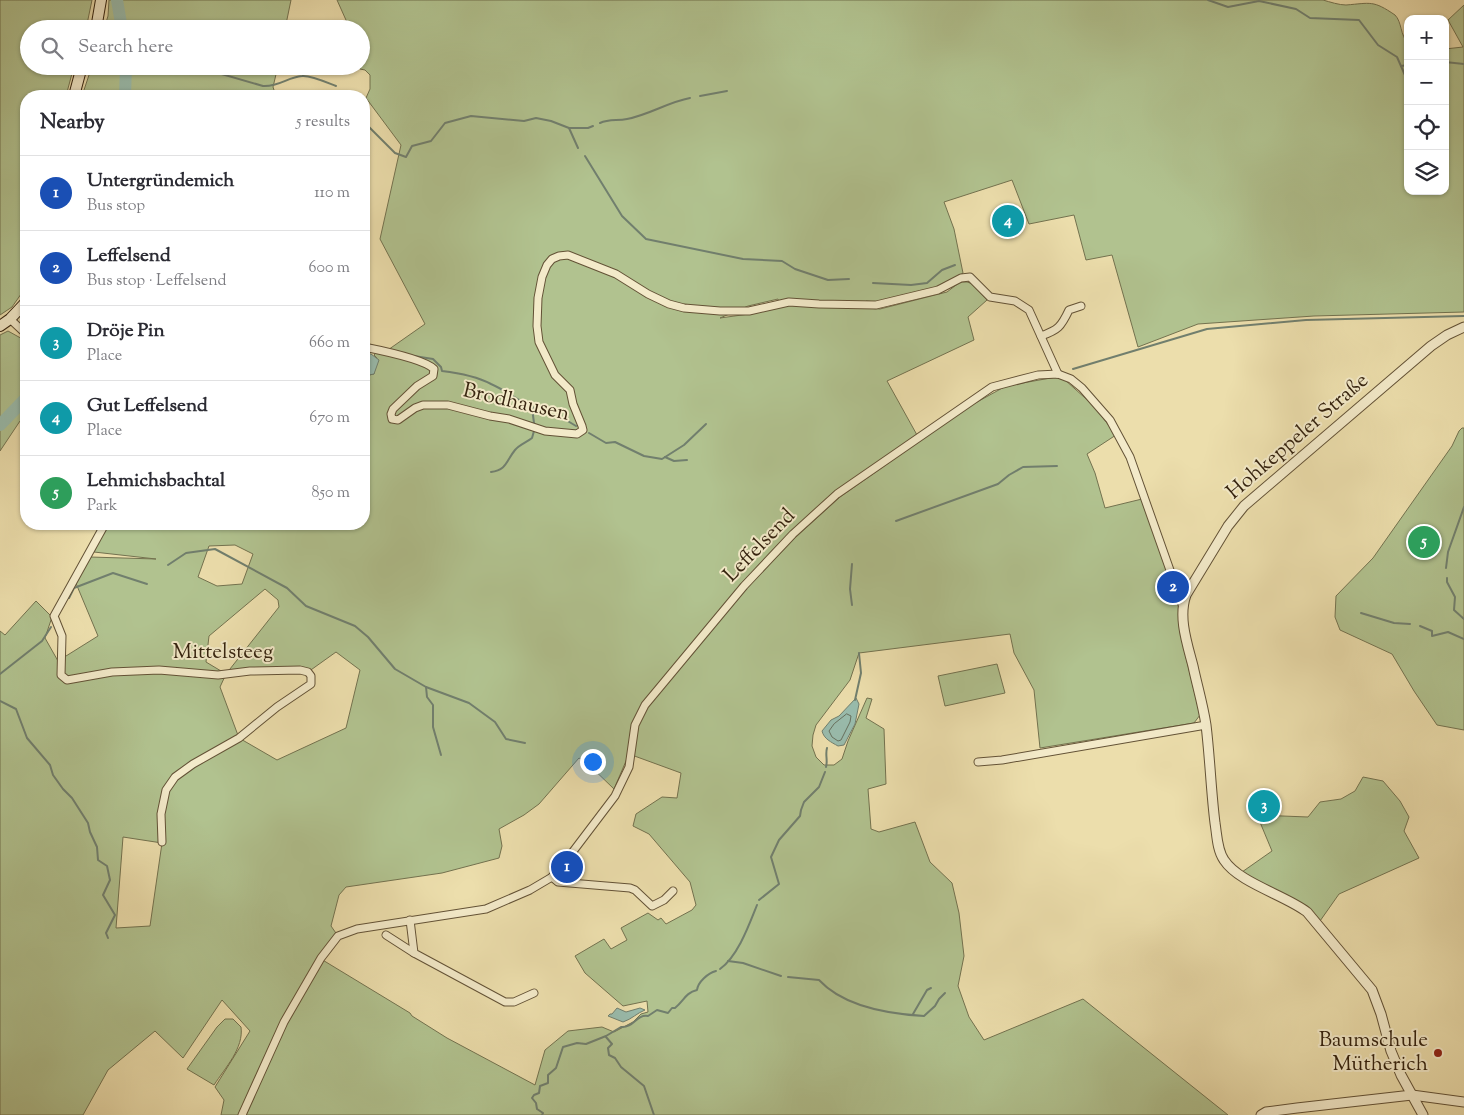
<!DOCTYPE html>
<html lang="en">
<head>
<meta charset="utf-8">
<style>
  :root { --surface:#fff; --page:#f7f7f7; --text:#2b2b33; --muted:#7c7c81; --line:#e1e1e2; --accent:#7c3aed }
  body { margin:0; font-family:"Sorts Mill Goudy",serif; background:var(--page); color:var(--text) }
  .controls { position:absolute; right:15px; top:15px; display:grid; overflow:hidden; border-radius:10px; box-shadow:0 1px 4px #0004 }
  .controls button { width:45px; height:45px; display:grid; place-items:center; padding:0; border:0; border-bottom:1px solid var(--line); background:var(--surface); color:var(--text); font:25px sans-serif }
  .you { position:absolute; left:592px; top:761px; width:18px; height:18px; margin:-12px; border:4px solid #fff; border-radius:50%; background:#1a73e8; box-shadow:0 0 0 8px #1a73e833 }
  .badge { display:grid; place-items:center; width:32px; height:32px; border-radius:50%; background:var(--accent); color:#fff; font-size:16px; font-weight:700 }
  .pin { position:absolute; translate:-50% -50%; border:2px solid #fff; box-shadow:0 1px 5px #0006 }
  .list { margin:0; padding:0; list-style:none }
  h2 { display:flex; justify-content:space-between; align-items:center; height:65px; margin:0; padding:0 20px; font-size:21px }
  h2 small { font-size:16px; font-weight:400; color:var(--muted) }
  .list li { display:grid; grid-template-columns:32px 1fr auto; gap:15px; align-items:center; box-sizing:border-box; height:75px; padding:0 20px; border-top:1px solid var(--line) }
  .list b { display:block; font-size:19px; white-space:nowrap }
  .list p { margin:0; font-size:16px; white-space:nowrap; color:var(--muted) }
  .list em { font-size:16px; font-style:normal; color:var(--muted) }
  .icon { flex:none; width:28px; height:28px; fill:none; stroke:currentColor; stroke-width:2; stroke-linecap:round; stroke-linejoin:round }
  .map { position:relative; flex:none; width:1464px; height:1115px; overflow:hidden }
  .search { position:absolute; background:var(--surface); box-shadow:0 1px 4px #0004; left:20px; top:20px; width:350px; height:55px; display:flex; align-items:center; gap:12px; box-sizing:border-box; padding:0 18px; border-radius:28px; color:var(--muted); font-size:19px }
  .panel { position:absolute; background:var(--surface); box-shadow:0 1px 4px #0004; left:20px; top:90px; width:350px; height:440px; border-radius:20px }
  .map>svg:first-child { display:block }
  .green { fill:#b1c28f; stroke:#73724f; fill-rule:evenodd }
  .water { fill:#99bcad; stroke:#717f6e }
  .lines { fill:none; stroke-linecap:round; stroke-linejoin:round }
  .shore { stroke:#67705e; stroke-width:1 }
  .stream { stroke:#717f6e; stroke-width:2 }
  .river { stroke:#99bcad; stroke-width:12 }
  .minor-casing { stroke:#635236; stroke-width:9 }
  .tertiary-casing { stroke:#635236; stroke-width:11 }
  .secondary-casing { stroke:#35230f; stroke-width:12 }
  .minor { stroke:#f3eac9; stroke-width:7 }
  .tertiary { stroke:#f3eac9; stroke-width:9 }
  .secondary { stroke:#f3eac9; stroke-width:10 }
  .poi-dot { fill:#8f2418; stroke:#f3eac9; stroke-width:2 }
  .labels { text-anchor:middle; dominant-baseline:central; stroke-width:4; stroke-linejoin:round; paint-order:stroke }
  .street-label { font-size:21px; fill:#35230f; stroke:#f3eac9 }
  .poi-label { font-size:21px; fill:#35230f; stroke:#f3eac9; text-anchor:end }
</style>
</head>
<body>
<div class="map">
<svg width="1464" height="1115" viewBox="0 0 1464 1115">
  <rect width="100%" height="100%" fill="#ecdeac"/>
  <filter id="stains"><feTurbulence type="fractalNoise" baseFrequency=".004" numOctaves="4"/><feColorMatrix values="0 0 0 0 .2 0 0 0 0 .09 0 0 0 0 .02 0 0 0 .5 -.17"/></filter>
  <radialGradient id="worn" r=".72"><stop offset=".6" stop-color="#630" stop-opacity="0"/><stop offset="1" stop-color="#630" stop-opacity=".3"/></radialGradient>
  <g class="green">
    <polygon points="0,0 92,0 86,29 29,29 29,66 74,66 66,96 26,96 26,287 12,307 0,315"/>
    <polygon points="109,0 291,0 285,29 104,29 108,16"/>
    <path d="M337 0H1323C1330 2 1339 5 1346 5 1371 3 1373 0 1395 15 1402 22 1400 35 1408 43V191H1445V49L1463 47 1448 20 1464 5V312L1314 316 1198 324 1138 347 1112 255 1086 260 1074 215 1029 224 1012 180 944 202 954 229 963 273C936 293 908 295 876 302L866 301V308L880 309 947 292 960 282H967L973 284 987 300 968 317 974 340 887 381 917 435 834 492 790 532 739 586 743 592 796 537 840 497 968 407 1006 386 1056 377 1065 380 1094 406 1116 435 1087 454 1095 473 1105 508 1142 499 1178 603 1182 641 1200 715 1194 723 1040 748 1034 690 1014 653 1010 634 859 653 850 680 816 725 813 735 812 746 816 757 824 765H834L842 759 848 741 867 698 872 699 866 718 884 729 886 784 868 789 871 829 879 832 915 822 930 862 952 883 959 913 964 956 958 986 969 1017 984 1040 1083 999 1228 1115H221L224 1100 215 1087 250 1031 222 1000 183 1058 155 1031 108 1070 83 1115H0V631L5 635 36 601 52 617 45 638 58 661 98 636 75 581 90 557 156 559 94 552 107 524H364V390H367L369 375 374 374 377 358 374 355 376 353 385 352 425 324 380 239 401 145 366 98 370 89V75L365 70 360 69V66H361V29H350ZM778 299 780 305 749 314 720 318 748 306ZM235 545 253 554 242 584 217 586 198 577 209 546ZM265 589 278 600 279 607 226 674 206 662 209 636ZM336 652 360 670 346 728 277 760 239 738 220 687 226 674 308 672ZM629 754 681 773 677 798 662 797 636 814 633 826 649 834 690 882 696 905 692 910 666 924 661 918 658 920 648 913 621 928 627 940 611 949 604 939 575 956 585 973 623 1006 647 1001 648 1012 641 1014 633 1022 614 1032 602 1027 568 1031 545 1050 535 1085 447 1038 412 1016 410 1013 321 959 338 936 331 926 339 895 346 887 442 873 499 858 502 846 499 829 524 815 539 804 579 758 586 762 614 789ZM123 837 162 843 150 926 116 928Z"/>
    <polygon points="92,66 278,66 273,87 276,96 82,96"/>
    <polygon points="8,331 26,341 26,420 20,421 0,451 0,335"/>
    <polygon points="1462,428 1464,428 1464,730 1437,725 1414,691 1392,654 1340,630 1335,617 1336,596 1373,558 1452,446 1459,431"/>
    <polygon points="997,664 1005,693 945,706 938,676"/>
    <polygon points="1363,777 1383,781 1400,801 1409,817 1404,831 1419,858 1339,894 1320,921 1242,872 1272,851 1257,815 1308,817 1320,802 1341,799 1355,791"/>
    <path d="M225 1019H233L241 1027C244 1048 225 1068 214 1085L187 1069 217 1027Z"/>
  </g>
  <g class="water">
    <polygon points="364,354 371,354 379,360 374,374 364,376"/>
    <path d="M856 698 859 704 855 724 844 745 838 746C831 742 824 739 822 731L831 720 839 716Z"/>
    <path d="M617 1008 626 1012 640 1008 645 1010C637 1013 632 1019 623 1022L608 1016 610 1014H612Z"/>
  </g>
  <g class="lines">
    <polygon class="shore" points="847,714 851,716 850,722 841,740 838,741 832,737 829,731 834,724"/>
    <g class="stream">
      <polyline points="1208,0 1228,7 1259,1 1296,9 1310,18 1359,20 1378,45 1397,57 1408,82"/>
      <polyline points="1445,62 1464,64"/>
      <path d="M194 66 263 86C279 87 288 77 302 76 311 75 328 83 336 86"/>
      <polyline points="1401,66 1408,65"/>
      <polyline points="700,96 727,91"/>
      <polyline points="364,122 395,153 406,157 412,146 431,141 445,123 471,116 524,121 536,118 551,121 569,128 578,148"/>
      <path d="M600 123C609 119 617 121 627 119 649 115 668 102 690 98"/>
      <polyline points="569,128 588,128 593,126"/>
      <polyline points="585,156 622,216 646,239 743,259 782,261 795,269 828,280 849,279"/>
      <polyline points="873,283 911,285 927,283 942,270 955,265"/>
      <path d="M414 356 433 359 441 367 442 371C459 373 476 376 491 384 510 392 527 409 548 412L552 417H561L576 426"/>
      <polyline points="1073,369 1207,329 1306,320 1464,316"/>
      <polyline points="532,408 534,423"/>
      <polyline points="589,433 606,443 615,442 644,456 662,459 684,445 706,424"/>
      <polyline points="665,457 674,461 687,460"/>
      <path d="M491 472C507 470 506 461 515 450 519 445 527 442 532 438L534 431"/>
      <polyline points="896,521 998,484 1009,475 1023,467 1057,466"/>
      <polyline points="852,564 850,589 852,605"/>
      <polyline points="168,565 186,553 215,549 287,588 306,606 355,626 368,637 395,669 426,687 469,703 495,722 506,739 525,743"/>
      <polyline points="1446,568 1448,552 1464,507"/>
      <polyline points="1447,578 1447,582 1455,597 1454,610 1464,619"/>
      <polyline points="69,598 74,588 113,573 147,584"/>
      <polyline points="1361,613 1394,623 1410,624"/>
      <polyline points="1420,626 1432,631 1432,636 1448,632 1464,639"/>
      <polyline points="0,674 42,641 51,627"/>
      <polyline points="426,687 427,697 433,705 433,727 441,755"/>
      <polyline points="855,700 861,673 859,653"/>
      <polyline points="0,701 16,709 27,738 50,765 53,775 63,789 72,798 88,823 90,832 97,847 98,860 107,866 110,880 103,895 115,915 106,933 108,938"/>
      <path d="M826 767C828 760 825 755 827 748"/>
      <polyline points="759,900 779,884 771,857 779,840 800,816 801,810 804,802 819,787 825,772"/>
      <polyline points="728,961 743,963 781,976"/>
      <path d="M720 969C738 956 749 925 757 905"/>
      <path d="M788 977 819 980C844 1007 889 1014 924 1016L935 1006 939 999 945 993"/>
      <polyline points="913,1014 927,990 931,988"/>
      <polyline points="606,1037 612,1044 608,1048 609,1055 615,1058 621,1067 644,1086 654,1115"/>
      <path d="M542 1115 543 1113 537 1109 536 1103 532 1098 534 1095 539 1093 540 1086 548 1083V1075L556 1068 563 1047 577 1043 586 1044 606 1036 621 1027C634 1028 636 1014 648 1016L657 1010 668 1013 672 1008H675C684 1001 685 993 697 990 698 982 708 973 716 971"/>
    </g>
    <g class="river">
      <polyline points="117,0 122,29"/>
      <polyline points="125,96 126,66"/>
      <polyline points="0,425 26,398"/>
    </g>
    <defs>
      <g id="minor">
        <polyline points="10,319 26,334"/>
        <path d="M1041 336C1058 330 1061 327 1069 310L1081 306"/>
        <path d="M364 347C379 350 424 359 434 369L433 376 417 386 393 409 391 414 392 419 398 420 415 408 423 405H448L490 416 509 419 545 431 577 434 583 430 582 426 573 404 570 390 555 375 539 342 537 326 538 298 542 277 547 265 552 259 559 256 568 255 616 274 648 294 669 304 684 308 720 311H749L789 302 819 304 876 305 938 290 961 278 970 277 990 297 1015 301 1029 310 1058 374"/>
        <polyline points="105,524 54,616 62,636 61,675 67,680 112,672 159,670 218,675 250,671 300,670 308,672 311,676 311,684 277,707 239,738 193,764 175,777 166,790 161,814 162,842"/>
        <polyline points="978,762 1002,760 1206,725"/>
        <polyline points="552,877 558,882 630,888 635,890 652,906 664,900 673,891"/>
        <polyline points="410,920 414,953 505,1002 514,1002 534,993"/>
        <polyline points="386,935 414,953"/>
        <polyline points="242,1115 284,1022 321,958 338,936 357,929 486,909 530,890 552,877 568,858 615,796 629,767 635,725 645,705 744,586 793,534 837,494 992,387 1038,375 1058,374 1071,379 1082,388 1110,420 1130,457 1183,607"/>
      </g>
      <g id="tertiary">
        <polyline points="1261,1115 1266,1112 1297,1108 1412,1095 1464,1102"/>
        <path d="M1423 1115 1401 1075 1391 1051 1381 1014 1372 990 1307 912C1285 895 1239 883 1224 860 1217 850 1217 835 1215 823 1211 791 1210 758 1206 725 1203 705 1197 685 1193 666 1187 643 1178 617 1186 595L1228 526 1244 506 1431 346 1447 335 1464 327"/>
      </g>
      <g id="secondary">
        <polyline points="96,29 101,0"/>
        <polyline points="74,96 82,66"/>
        <polyline points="0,326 10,319 26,302"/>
      </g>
    </defs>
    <use href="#minor" class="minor-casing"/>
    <use href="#tertiary" class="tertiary-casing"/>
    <use href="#secondary" class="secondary-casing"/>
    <use href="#minor" class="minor"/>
    <use href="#tertiary" class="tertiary"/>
    <use href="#secondary" class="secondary"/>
  </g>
  <circle class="poi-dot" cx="1438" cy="1053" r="5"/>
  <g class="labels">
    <g class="street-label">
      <text transform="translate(516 403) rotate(13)">Brodhausen</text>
      <text transform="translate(1298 437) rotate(-41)">Hohkeppeler Straße</text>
      <text transform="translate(760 546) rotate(-46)">Leffelsend</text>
      <text x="223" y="653">Mittelsteeg</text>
    </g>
    <g class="poi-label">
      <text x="1428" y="1041">Baumschule<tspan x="1428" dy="24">Mütherich</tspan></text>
    </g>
  </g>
  <rect width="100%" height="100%" filter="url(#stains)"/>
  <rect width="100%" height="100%" fill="url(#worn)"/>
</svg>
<div class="controls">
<button>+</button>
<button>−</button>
<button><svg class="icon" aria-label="locate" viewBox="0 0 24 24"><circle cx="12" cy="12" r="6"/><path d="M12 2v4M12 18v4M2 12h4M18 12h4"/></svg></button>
<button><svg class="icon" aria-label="layers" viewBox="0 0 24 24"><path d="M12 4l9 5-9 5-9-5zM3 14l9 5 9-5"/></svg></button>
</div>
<div class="you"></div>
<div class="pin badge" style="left:567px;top:867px;background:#1a4fb4">1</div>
<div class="pin badge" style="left:1173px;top:587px;background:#1a4fb4">2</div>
<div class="pin badge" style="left:1264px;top:806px;background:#0f9aa8">3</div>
<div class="pin badge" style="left:1008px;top:221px;background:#0f9aa8">4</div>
<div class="pin badge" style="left:1424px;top:542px;background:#2e9e5b">5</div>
<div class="search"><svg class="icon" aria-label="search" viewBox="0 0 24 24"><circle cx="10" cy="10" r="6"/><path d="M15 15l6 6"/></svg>Search here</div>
<section class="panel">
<h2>Nearby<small>5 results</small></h2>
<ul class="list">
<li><span class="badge" style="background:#1a4fb4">1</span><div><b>Untergründemich</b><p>Bus stop</p></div><em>110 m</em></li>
<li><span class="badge" style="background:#1a4fb4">2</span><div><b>Leffelsend</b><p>Bus stop · Leffelsend</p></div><em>600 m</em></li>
<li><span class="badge" style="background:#0f9aa8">3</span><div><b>Dröje Pin</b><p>Place</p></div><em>660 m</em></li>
<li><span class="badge" style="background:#0f9aa8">4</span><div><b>Gut Leffelsend</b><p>Place</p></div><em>670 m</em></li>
<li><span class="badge" style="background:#2e9e5b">5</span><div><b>Lehmichsbachtal</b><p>Park</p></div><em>850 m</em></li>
</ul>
</section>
</div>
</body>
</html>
